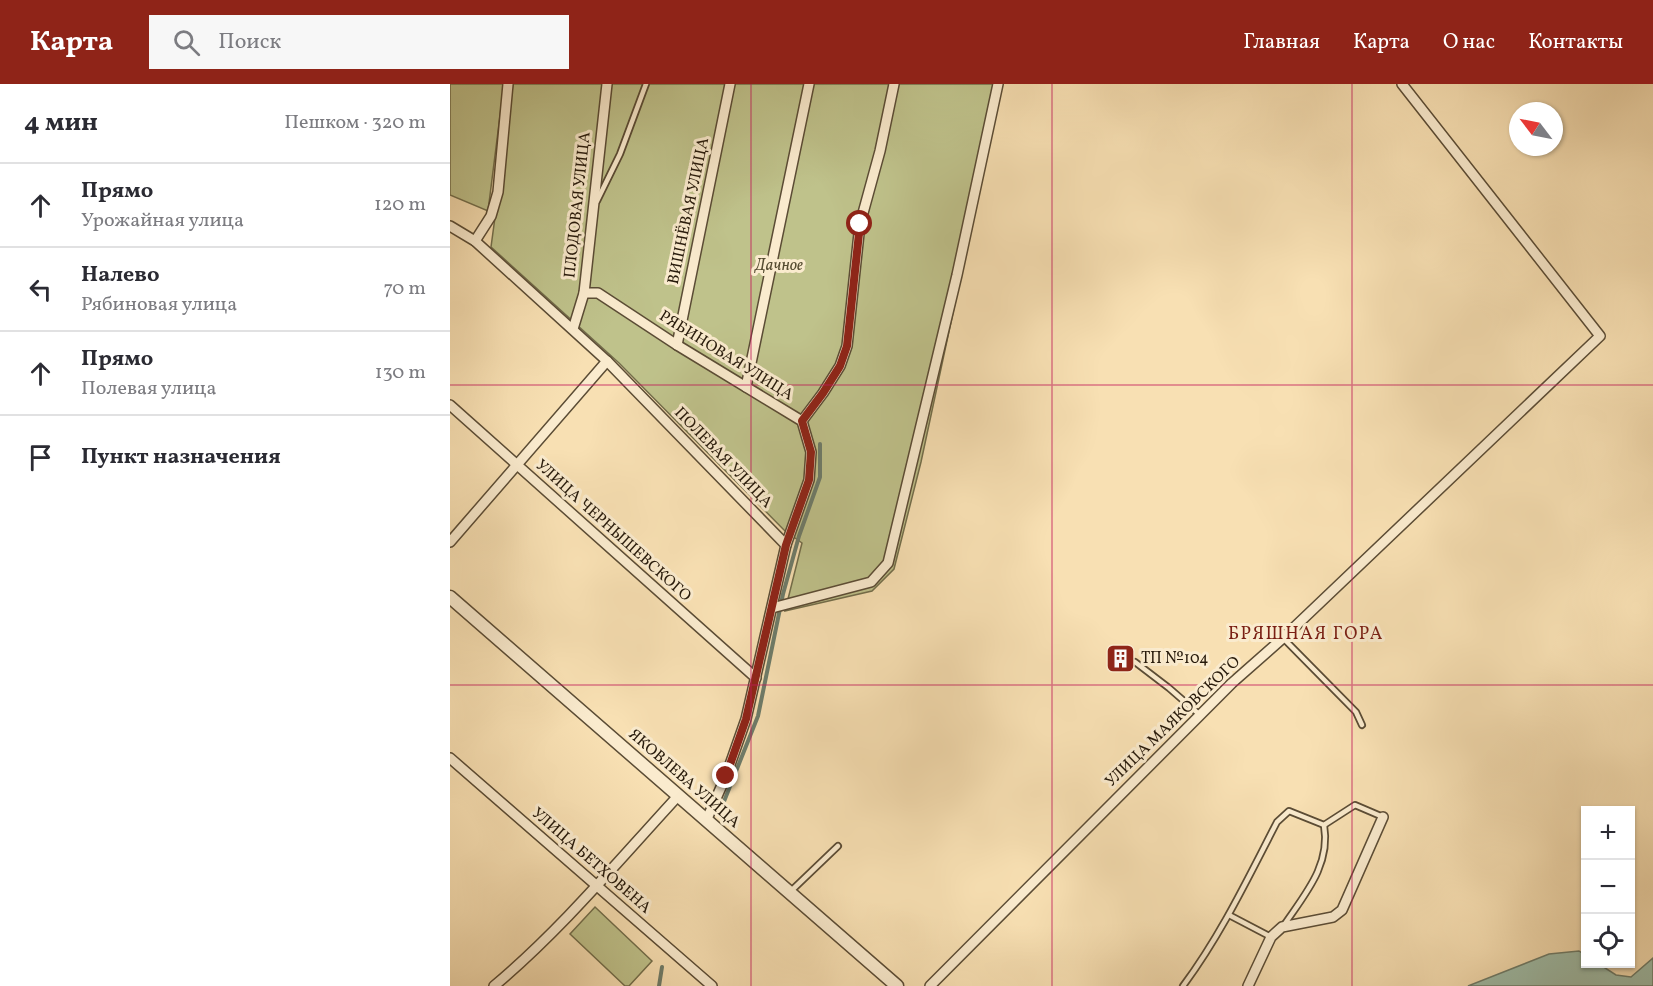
<!DOCTYPE html>
<html lang="ru">
<head>
<meta charset="utf-8">
<style>
  :root { --surface:#fff; --page:#f7f7f7; --text:#2b2b33; --muted:#7c7c81; --line:#e1e1e2; --accent:#8f2418 }
  body { margin:0; font-family:Vollkorn,serif; background:var(--page); color:var(--text) }
  .controls { position:absolute; right:18px; bottom:18px; display:grid; overflow:hidden; border-radius:0px; box-shadow:0 2px 4px #0004 }
  .controls button { width:54px; height:54px; display:grid; place-items:center; padding:0; border:0; border-bottom:2px solid var(--line); background:var(--surface); color:var(--text); font:30px sans-serif }
  .compass { position:absolute; left:1059px; top:18px; width:54px; height:54px; border-radius:50%; background:var(--surface); box-shadow:0 2px 4px #0004; rotate:302deg }
  .stop { position:absolute; width:18px; height:18px; margin:-14px; border:4px solid #8f2418; border-radius:50%; background:#fff }
  .stop.end { background:#8f2418; border-color:#fff; box-shadow:0 2px 6px #0008 }
  .list { margin:0; padding:0; list-style:none }
  h2 { display:flex; justify-content:space-between; align-items:center; height:78px; margin:0; padding:0 24px; font-size:26px }
  h2 small { font-size:20px; font-weight:400; color:var(--muted) }
  .list li { display:grid; grid-template-columns:39px 1fr auto; gap:18px; align-items:center; box-sizing:border-box; height:84px; padding:0 24px; border-top:2px solid var(--line) }
  .list b { display:block; font-size:22px; white-space:nowrap }
  .list p { margin:0; font-size:20px; white-space:nowrap; color:var(--muted) }
  .list em { font-size:20px; font-style:normal; color:var(--muted) }
  .icon { flex:none; width:33px; height:33px; fill:none; stroke:currentColor; stroke-width:2; stroke-linecap:round; stroke-linejoin:round }
  .map { position:relative; flex:none; width:1203px; height:902px; overflow:hidden }
  header { display:flex; align-items:center; gap:36px; box-sizing:border-box; height:84px; padding:0 30px; background:var(--accent); color:#fff }
  header strong { font-size:28px }
  nav { display:flex; gap:33px; margin-inline-start:auto; font-size:21px }
  .search { width:420px; height:54px; background:var(--page); display:flex; align-items:center; gap:15px; box-sizing:border-box; padding:0 21px; border-radius:0px; color:var(--muted); font-size:22px }
  main { display:flex }
  aside { flex:1; background:var(--surface) }
  .map>svg:first-child { display:block }
  .green { fill:#bfc28b; stroke:#736e4b; stroke-width:1.5 }
  .water { fill:#9ebda9; stroke:#6e7c6a; stroke-width:1.5 }
  .lines { fill:none; stroke-linecap:round; stroke-linejoin:round }
  .stream { stroke:#6e7c6a; stroke-width:4 }
  .service-casing { stroke:#5b4c35; stroke-width:8 }
  .minor-casing { stroke:#5b4c35; stroke-width:12 }
  .tertiary-casing { stroke:#5b4c35; stroke-width:15 }
  .service { stroke:#faebce; stroke-width:4.5 }
  .minor { stroke:#faebce; stroke-width:9 }
  .tertiary { stroke:#faebce; stroke-width:12 }
  .route { stroke:#8f2418; stroke-width:8 }
  .grid { fill:none; stroke:#c2185b; stroke-width:1.5; stroke-opacity:0.55 }
  .labels { text-anchor:middle; dominant-baseline:central; stroke-width:6; stroke-linejoin:round; paint-order:stroke }
  .street-label { font-size:16px; fill:#271a0b; stroke:#faebce }
  .park-label { font-size:16px; font-style:italic; fill:#554c31; stroke:#faebce }
  .poi-label { font-size:16px; fill:#271a0b; stroke:#faebce; text-anchor:start }
  .neighbourhood-label { font-size:18px; letter-spacing:1.5px; fill:#7a1f14; stroke:#faebce }
</style>
</head>
<body>
<header>
<strong>Карта</strong>
<div class="search"><svg class="icon" aria-label="search" viewBox="0 0 24 24"><circle cx="10" cy="10" r="6"/><path d="M15 15l6 6"/></svg>Поиск</div>
<nav><a>Главная</a><a>Карта</a><a>О нас</a><a>Контакты</a></nav>
</header>
<main>
<aside>
<h2>4 мин<small>Пешком · 320 m</small></h2>
<ul class="list">
<li><svg class="icon" aria-label="ahead" viewBox="0 0 24 24"><path d="M12 20V5M6 11l6-6 6 6"/></svg><div><b>Прямо</b><p>Урожайная улица</p></div><em>120 m</em></li>
<li><svg class="icon" aria-label="left" viewBox="0 0 24 24"><path d="M17 20v-9H6M10 6l-5 5 5 5"/></svg><div><b>Налево</b><p>Рябиновая улица</p></div><em>70 m</em></li>
<li><svg class="icon" aria-label="ahead" viewBox="0 0 24 24"><path d="M12 20V5M6 11l6-6 6 6"/></svg><div><b>Прямо</b><p>Полевая улица</p></div><em>130 m</em></li>
<li><svg class="icon" aria-label="arrive" viewBox="0 0 24 24"><path d="M6 21V4h12l-3 4 3 4H6"/></svg><div><b>Пункт назначения</b></div></li>
</ul>
</aside>
<div class="map">
<svg width="1203" height="902" viewBox="0 0 1203 902">
  <rect width="100%" height="100%" fill="#f8e0b3"/>
  <filter id="stains"><feTurbulence type="fractalNoise" baseFrequency=".00333" numOctaves="4"/><feColorMatrix values="0 0 0 0 .2 0 0 0 0 .09 0 0 0 0 .02 0 0 0 .5 -.17"/></filter>
  <radialGradient id="worn" r=".72"><stop offset=".6" stop-color="#630" stop-opacity="0"/><stop offset="1" stop-color="#630" stop-opacity=".3"/></radialGradient>
  <g class="green">
    <polygon points="0,0 54,0 38,127 0,111"/>
    <polygon points="63,0 552,0 471,378 444,485 422,507 335,527 352,459 334,446 169,279 41,163"/>
    <polygon points="145,823 202,877 179,902 175,902 120,850"/>
  </g>
  <polygon class="water" points="1129,867 1135,871 1136,880 1149,880 1166,891 1181,893 1203,874 1203,902 1018,902 1099,870"/>
  <g class="lines">
    <g class="stream">
      <polyline points="269,730 308,632 333,510 349,452 370,393 370,360"/>
      <polyline points="209,902 212,883"/>
    </g>
    <defs>
      <g id="service">
        <polyline points="147,117 170,70 196,0"/>
        <polyline points="833,554 906,628 912,641"/>
        <polyline points="685,578 719,604 750,631"/>
        <polyline points="341,807 388,762"/>
        <polyline points="779,831 821,853"/>
        <path d="M834 841C855 810 881 781 874 741"/>
        <path d="M733 902C771 851 798 794 827 738L839 727 874 741 905 721 933 733"/>
      </g>
      <g id="minor">
        <polyline points="0,142 25,157 157,277 336,461 296,635 276,692 256,737"/>
        <polyline points="25,157 41,132 48,108 58,0"/>
        <polyline points="134,209 148,209 227,261 352,337 361,368 359,396 336,461"/>
        <polyline points="123,245 134,209 157,0"/>
        <polyline points="227,261 280,0"/>
        <polyline points="296,303 359,0"/>
        <polyline points="0,321 306,594"/>
        <polyline points="352,337 373,309 390,282 397,262 410,140 430,67 444,0"/>
        <polyline points="0,458 157,277"/>
        <polyline points="322,524 421,498 438,479 507,191 548,0"/>
        <polyline points="0,674 262,902"/>
        <path d="M44 902C111 846 169 776 228 712"/>
        <polyline points="480,902 782,599 833,554 1150,252 952,0"/>
        <polyline points="798,902 821,853 832,843 883,833 892,826 933,733"/>
      </g>
      <polyline id="tertiary" points="0,513 447,902"/>
    </defs>
    <use href="#service" class="service-casing"/>
    <use href="#minor" class="minor-casing"/>
    <use href="#tertiary" class="tertiary-casing"/>
    <use href="#service" class="service"/>
    <use href="#minor" class="minor"/>
    <use href="#tertiary" class="tertiary"/>
  </g>
  <g class="lines">
    <polyline class="route" points="276,692 296,635 336,461 359,396 361,368 352,337 373,309 390,282 397,262 410,140"/>
  </g>
  <path class="grid" d="M301 0V902M602 0V902M902 0V902M0 301H1203M0 601H1203"/>
  <defs>
    <symbol id="building-square" viewBox="-11 -11 22 22"><rect x="-9" y="-9" width="18" height="18" rx="4" fill="#8f2418" stroke="#faebce"/><path d="M-4-6H4V6H1V3H-1V6H-4ZM-2.5-4.3h1.7v1.8h-1.7ZM.8-4.3h1.7v1.8H.8ZM-2.5-1h1.7V.8h-1.7ZM.8-1h1.7V.8H.8Z" fill="#fff"/></symbol>
  </defs>
  <g fill-rule="evenodd">
    <use href="#building-square" x="654" y="558" width="33" height="33"/>
  </g>
  <g class="labels">
    <g class="street-label">
      <text transform="translate(128 121) rotate(-84)">ПЛОДОВАЯ УЛИЦА</text>
      <text transform="translate(239 127) rotate(-78)">ВИШНЁВАЯ УЛИЦА</text>
      <text transform="translate(276 272) rotate(32)">РЯБИНОВАЯ УЛИЦА</text>
      <text transform="translate(273 374) rotate(46)">ПОЛЕВАЯ УЛИЦА</text>
      <text transform="translate(163 447) rotate(42)">УЛИЦА ЧЕРНЫШЕВСКОГО</text>
      <text transform="translate(723 638) rotate(-44)">УЛИЦА МАЯКОВСКОГО</text>
      <text transform="translate(234 695) rotate(41)">ЯКОВЛЕВА УЛИЦА</text>
      <text transform="translate(141 777) rotate(41)">УЛИЦА БЕТХОВЕНА</text>
    </g>
    <g class="park-label">
      <text x="329" y="182">Дачное</text>
    </g>
    <g class="poi-label">
      <text x="691" y="575">ТП №104</text>
    </g>
    <g class="neighbourhood-label">
      <text x="856" y="550">БРЯШНАЯ ГОРА</text>
    </g>
  </g>
  <rect width="100%" height="100%" filter="url(#stains)"/>
  <rect width="100%" height="100%" fill="url(#worn)"/>
</svg>
<div class="controls">
<button>+</button>
<button>−</button>
<button><svg class="icon" aria-label="locate" viewBox="0 0 24 24"><circle cx="12" cy="12" r="6"/><path d="M12 2v4M12 18v4M2 12h4M18 12h4"/></svg></button>
</div>
<svg class="compass" viewBox="-18 -18 36 36"><path d="M0-13l5 13h-10z" fill="#e53935"/><path d="M0 13l5-13h-10z" fill="#7c7c81"/></svg>
<div class="stop" style="left:410px;top:140px"></div>
<div class="stop end" style="left:276px;top:692px"></div>
</div>
</main>
</body>
</html>
